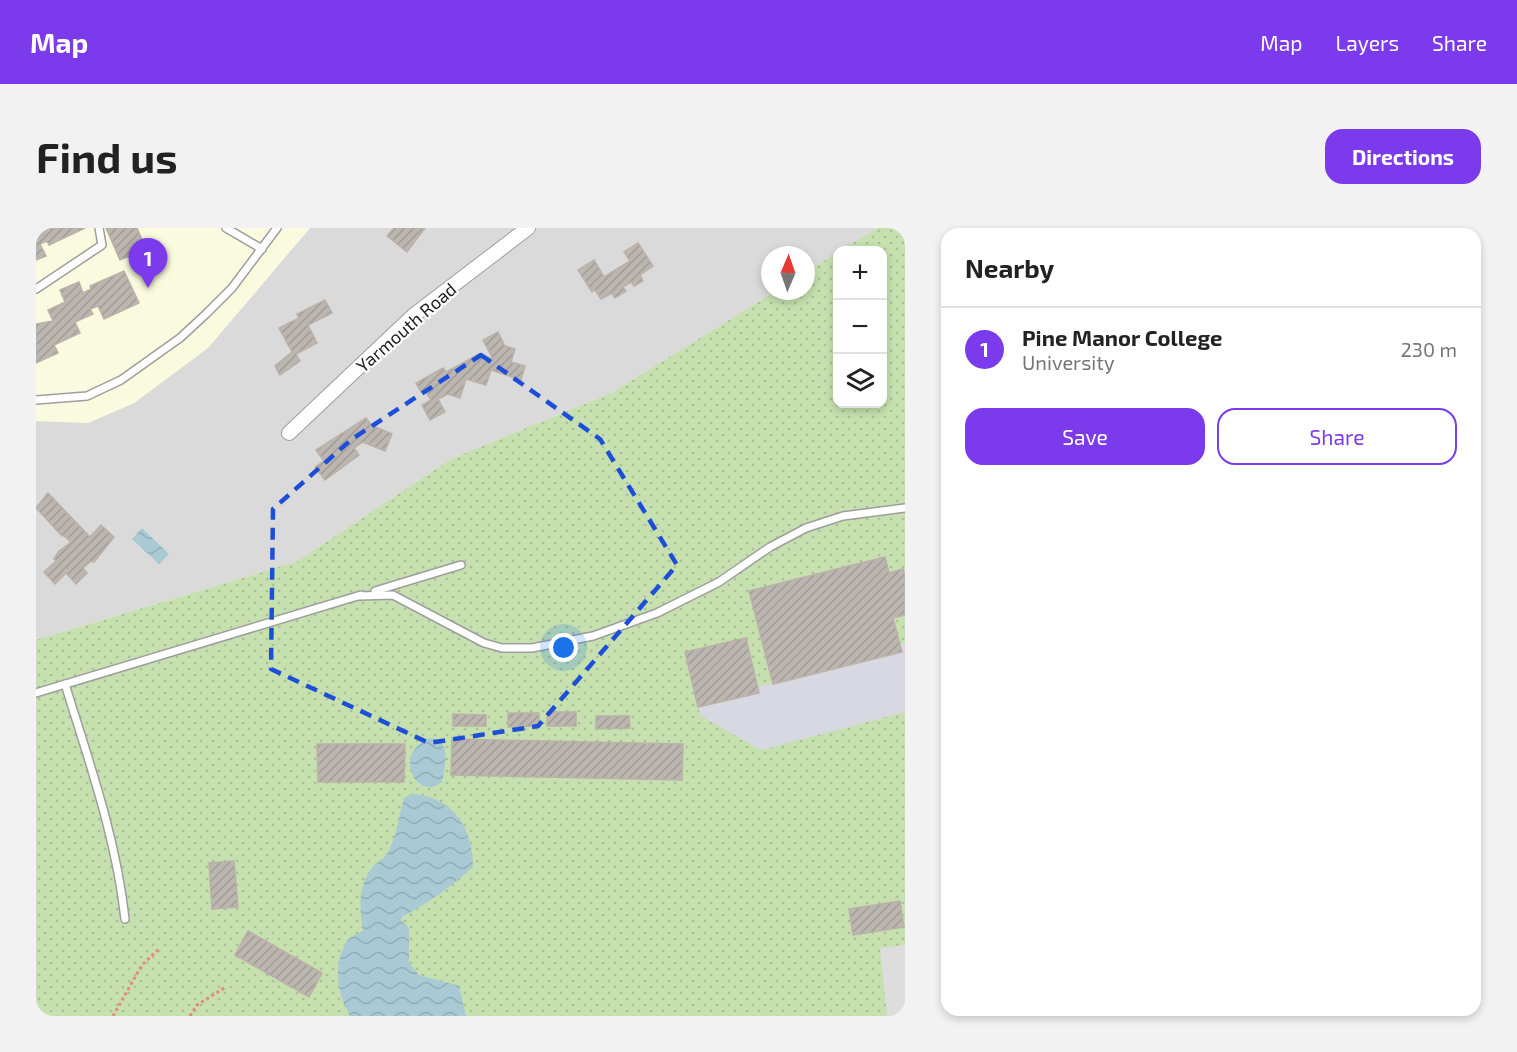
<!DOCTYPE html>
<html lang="en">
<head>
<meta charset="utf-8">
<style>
  :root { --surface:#fff; --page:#f2f2f2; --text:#222; --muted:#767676; --line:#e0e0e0; --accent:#7c3aed }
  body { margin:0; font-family:"Exo 2",sans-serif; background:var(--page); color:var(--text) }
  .controls { position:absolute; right:18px; top:18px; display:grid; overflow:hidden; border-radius:12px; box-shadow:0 3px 9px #0003 }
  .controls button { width:54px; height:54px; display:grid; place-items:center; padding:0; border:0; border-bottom:2px solid var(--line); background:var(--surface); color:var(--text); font:30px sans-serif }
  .compass { position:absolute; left:725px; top:18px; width:54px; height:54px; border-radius:50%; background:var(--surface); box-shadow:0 3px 9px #0003; rotate:2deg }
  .you { position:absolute; left:528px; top:420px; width:21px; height:21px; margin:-15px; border:4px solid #fff; border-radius:50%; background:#1a73e8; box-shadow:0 0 0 9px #1a73e833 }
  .badge { display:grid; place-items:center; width:39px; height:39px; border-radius:50%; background:var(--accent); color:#fff; font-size:20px; font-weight:700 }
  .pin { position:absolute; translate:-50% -50px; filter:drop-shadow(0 2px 3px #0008) }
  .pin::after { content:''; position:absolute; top:32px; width:21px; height:18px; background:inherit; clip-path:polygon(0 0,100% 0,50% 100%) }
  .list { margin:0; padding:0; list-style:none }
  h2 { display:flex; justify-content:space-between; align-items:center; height:78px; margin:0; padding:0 24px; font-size:26px }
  h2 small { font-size:20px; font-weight:400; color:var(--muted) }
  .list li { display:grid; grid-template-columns:39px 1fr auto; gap:18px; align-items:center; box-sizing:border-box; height:84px; padding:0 24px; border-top:2px solid var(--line) }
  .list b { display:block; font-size:22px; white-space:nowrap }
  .list p { margin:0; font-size:20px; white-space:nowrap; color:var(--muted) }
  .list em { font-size:20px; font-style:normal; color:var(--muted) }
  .actions { display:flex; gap:12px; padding:18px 24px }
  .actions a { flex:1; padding:14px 0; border:2px solid var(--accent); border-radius:18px; text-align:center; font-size:21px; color:var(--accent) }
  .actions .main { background:var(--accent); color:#fff }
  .icon { flex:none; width:33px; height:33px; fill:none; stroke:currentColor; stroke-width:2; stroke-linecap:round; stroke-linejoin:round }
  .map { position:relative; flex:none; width:869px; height:788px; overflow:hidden; border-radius:18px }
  header { display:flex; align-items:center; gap:36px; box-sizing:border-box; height:84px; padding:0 30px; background:var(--accent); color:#fff }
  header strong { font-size:28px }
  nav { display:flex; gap:33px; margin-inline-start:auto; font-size:21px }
  .intro { display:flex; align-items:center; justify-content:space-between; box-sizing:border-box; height:144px; padding:0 36px }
  h1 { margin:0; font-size:42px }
  .button { padding:15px 27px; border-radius:18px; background:var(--accent); color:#fff; font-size:21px; font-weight:700 }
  main { display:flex; gap:36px; padding:0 36px }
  aside { flex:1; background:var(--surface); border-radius:18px; box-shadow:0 3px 9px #0003 }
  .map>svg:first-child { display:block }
  .residential { fill:#dadada }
  .education { fill:#fafbde }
  .grass { fill:url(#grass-dots) }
  .parking { fill:#ddd }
  .plaza { fill:#d8d8e2 }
  .water { fill:url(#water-waves) }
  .building { fill:url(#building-hatch); stroke:#bcb1a8; stroke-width:1.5 }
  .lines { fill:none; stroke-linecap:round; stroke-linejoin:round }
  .service-casing { stroke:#9e9e9e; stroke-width:10 }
  .minor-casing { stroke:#9e9e9e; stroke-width:16 }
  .path { stroke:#e98778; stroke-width:3; stroke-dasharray:3 3; stroke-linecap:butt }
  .service { stroke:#fff; stroke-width:7 }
  .minor { stroke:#fff; stroke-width:14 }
  .marked { fill:none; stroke:#1d4ed8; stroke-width:4.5; stroke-dasharray:12 8; stroke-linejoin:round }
  .labels { text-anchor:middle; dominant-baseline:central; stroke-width:4.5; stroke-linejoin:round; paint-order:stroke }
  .street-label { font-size:18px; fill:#1d1d1d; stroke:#fff }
</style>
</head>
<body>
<header>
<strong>Map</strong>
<nav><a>Map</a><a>Layers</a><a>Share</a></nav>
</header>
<div class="intro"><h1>Find us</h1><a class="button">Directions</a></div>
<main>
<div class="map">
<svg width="869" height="788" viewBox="0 0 869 788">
  <defs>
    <pattern id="grass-dots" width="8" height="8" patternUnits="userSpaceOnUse" patternTransform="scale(1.5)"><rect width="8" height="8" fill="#c6e1af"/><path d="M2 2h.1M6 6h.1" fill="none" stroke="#aac196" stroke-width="1.8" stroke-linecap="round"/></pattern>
    <pattern id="water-waves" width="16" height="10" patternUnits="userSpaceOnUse" patternTransform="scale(1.5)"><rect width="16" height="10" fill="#a9cad5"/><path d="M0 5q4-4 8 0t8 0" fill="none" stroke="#91adb6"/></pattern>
    <pattern id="building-hatch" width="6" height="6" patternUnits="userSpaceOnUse" patternTransform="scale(1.5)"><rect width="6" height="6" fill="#bcb6b1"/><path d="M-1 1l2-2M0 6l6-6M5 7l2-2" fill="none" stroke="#a19c98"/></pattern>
  </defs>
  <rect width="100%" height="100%" fill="#edeae3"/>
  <polygon class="residential" points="274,0 842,0 770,44 770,27 734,27 734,63 740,63 575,165 415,231 260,334 0,412 0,193 52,195 98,175 172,120"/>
  <polygon class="education" points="0,0 274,0 172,120 98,175 52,195 0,193"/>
  <polygon class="grass" points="842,0 869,0 869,788 0,788 0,412 260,334 415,231 575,165 740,63 770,63 770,44 801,25 802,176 846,176 846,22 805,22"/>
  <polygon class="parking" points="869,717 869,788 851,788 844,720"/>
  <polygon class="plaza" points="869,415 869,484 725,522 665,488 662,479 722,465 721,459 866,424 864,416"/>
  <g class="water">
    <polygon points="106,300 133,326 123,336 96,311"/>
    <path d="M395 510C416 512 409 539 406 554 381 575 354 524 395 510Z"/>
    <path d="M376 566C416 568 437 600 437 638 416 659 392 675 366 689L365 692 373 700V735L383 747 423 758 430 788H314C301 764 296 735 312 712 315 707 323 707 327 702 324 680 321 660 336 640 341 633 348 632 352 624 361 608 363 587 368 570Z"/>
  </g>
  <g class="building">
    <polygon points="0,0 49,0 13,17 11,13 4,16 10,28 0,32"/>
    <polygon points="70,0 101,0 110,21 84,32"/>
    <polygon points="358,0 389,0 371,24 351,8"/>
    <polygon points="602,15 617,38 604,47 607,53 598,58 595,54 587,59 590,63 579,70 576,65 565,71 559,62 556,64 542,42 558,32 568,49 594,33 588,24"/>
    <polygon points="88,43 103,75 68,91 62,78 54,81 57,86 39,94 44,105 18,117 22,125 0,135 0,96 17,93 12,82 29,74 24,62 43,54 47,65 55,61 54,58"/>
    <polygon points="289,72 296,85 272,97 281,115 260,126 264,133 244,147 239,138 256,124 243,100 263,90 261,86"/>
    <polygon points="462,104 469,118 479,121 475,134 489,138 485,152 455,142 450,157 430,151 424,170 412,166 402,171 409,184 394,192 386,177 395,172 389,162 385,164 380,155 407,140 410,144 443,126 457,131 447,112"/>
    <polygon points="330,190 335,197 356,206 349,223 327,214 318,220 323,227 289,252 279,239 288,233 280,222"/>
    <polygon points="12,265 54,309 65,297 78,309 58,334 55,333 47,340 51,345 40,356 30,345 19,356 8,344 20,333 18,331 23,323 35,314 27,307 26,308 0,280"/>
    <polygon points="849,329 853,345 867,341 869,348 869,387 857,390 866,424 737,456 713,363"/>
    <polygon points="710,410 723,465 662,479 649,424"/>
    <rect x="511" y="484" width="29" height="14"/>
    <polygon points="472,485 503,485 503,498 472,499"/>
    <polygon points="417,486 450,487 450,498 417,498"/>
    <polygon points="560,488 593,488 594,500 560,501"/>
    <polygon points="416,511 647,516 646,552 415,547"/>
    <polygon points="281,516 369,516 368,554 282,554"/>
    <polygon points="198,633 202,679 176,681 173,635"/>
    <polygon points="864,673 868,699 817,707 813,681"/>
    <polygon points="212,703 286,745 273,769 199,727"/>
  </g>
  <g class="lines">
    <defs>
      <g id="service">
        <polyline points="190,0 226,21"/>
        <polyline points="0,61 66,17 63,0"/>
        <polyline points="0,172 51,168 85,152 144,110 170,86 196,60 241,0"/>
        <polyline points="339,363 425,337"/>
        <polyline points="323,368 357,367 448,415 466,420 496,420 557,408 621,385 683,354 734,319 770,300 807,288 869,280"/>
        <path d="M29 456C53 534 80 609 89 691"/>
        <polyline points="0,465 325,367"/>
      </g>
      <polyline id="minor" points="253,205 378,87 492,0"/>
    </defs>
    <use href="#service" class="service-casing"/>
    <use href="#minor" class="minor-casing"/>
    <g class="path">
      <polyline points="77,788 106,737 123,721"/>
      <polyline points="154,788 161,777 190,759"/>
    </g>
    <use href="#service" class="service"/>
    <use href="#minor" class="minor"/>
  </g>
  <path class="marked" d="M445 127 564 211 641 337 502 498 393 515 235 441 237 281 316 211Z"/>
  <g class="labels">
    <g class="street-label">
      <text transform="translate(370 99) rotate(-41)">Yarmouth Road</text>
    </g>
  </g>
</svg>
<div class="controls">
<button>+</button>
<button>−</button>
<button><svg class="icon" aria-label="layers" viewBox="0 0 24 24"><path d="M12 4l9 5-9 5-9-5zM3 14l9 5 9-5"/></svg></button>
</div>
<svg class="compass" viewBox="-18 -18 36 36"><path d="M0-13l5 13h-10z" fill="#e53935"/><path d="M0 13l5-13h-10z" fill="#767676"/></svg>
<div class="you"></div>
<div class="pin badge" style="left:112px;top:60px">1</div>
</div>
<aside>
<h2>Nearby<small></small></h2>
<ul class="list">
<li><span class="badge">1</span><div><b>Pine Manor College</b><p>University</p></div><em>230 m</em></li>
</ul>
<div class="actions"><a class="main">Save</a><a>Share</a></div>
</aside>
</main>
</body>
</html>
